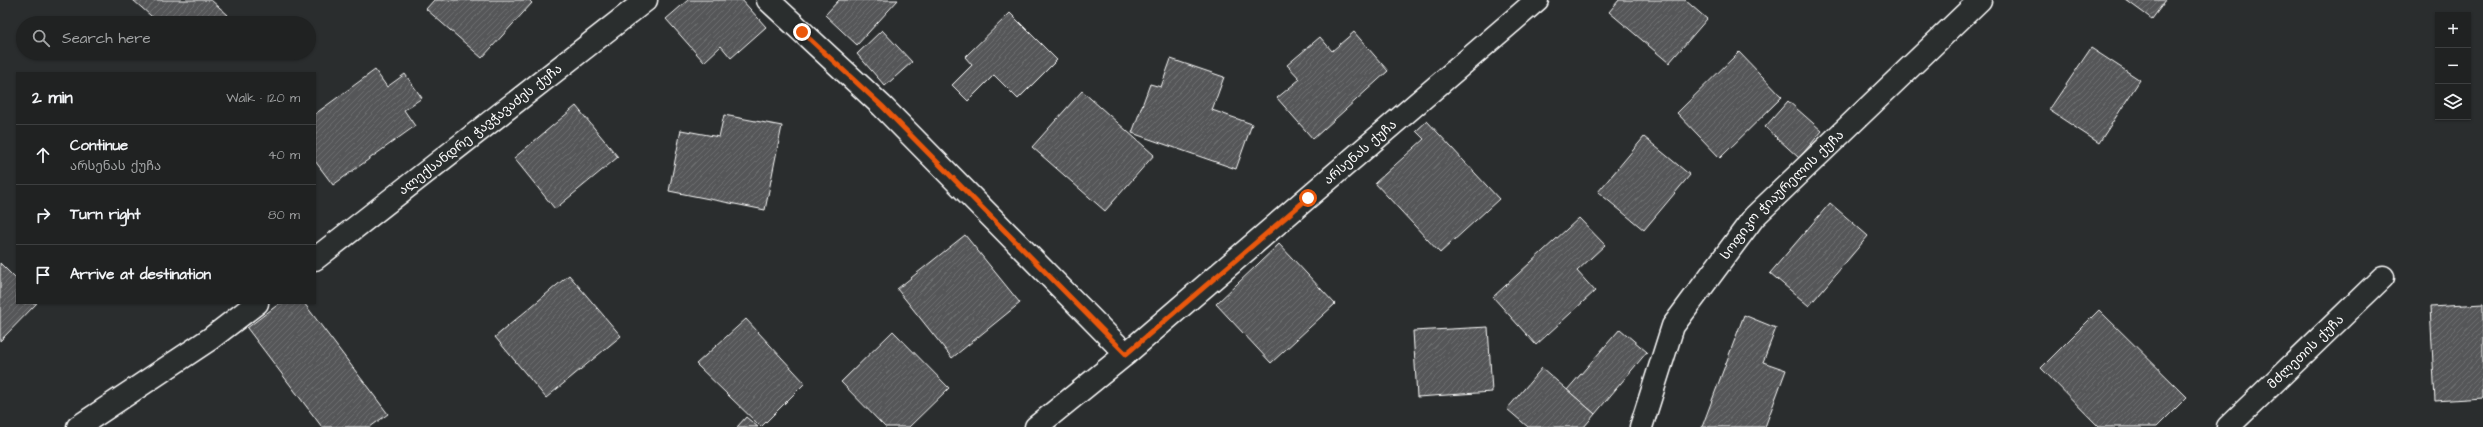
<!DOCTYPE html>
<html lang="en">
<head>
<meta charset="utf-8">
<style>
  :root { --surface:#202222; --page:#282a2a; --text:#f1f3f6; --muted:#a2a4a5; --line:#3d3f40 }
  body { margin:0; font-family:"Architects Daughter","Noto Sans Georgian",sans-serif; background:var(--page); color:var(--text) }
  .controls { position:absolute; right:12px; top:12px; display:grid; overflow:hidden; border-radius:0px; box-shadow:0 1px 3px #0004 }
  .controls button { width:36px; height:36px; display:grid; place-items:center; padding:0; border:0; border-bottom:1px solid var(--line); background:var(--surface); color:var(--text); font:20px sans-serif }
  .stop { position:absolute; width:12px; height:12px; margin:-9px; border:3px solid #ea580c; border-radius:50%; background:#fff }
  .stop.end { background:#ea580c; border-color:#fff; box-shadow:0 1px 4px #0008 }
  .list { margin:0; padding:0; list-style:none }
  h2 { display:flex; justify-content:space-between; align-items:center; height:52px; margin:0; padding:0 16px; font-size:17px }
  h2 small { font-size:13px; font-weight:400; color:var(--muted) }
  .list li { display:grid; grid-template-columns:26px 1fr auto; gap:12px; align-items:center; box-sizing:border-box; height:60px; padding:0 16px; border-top:1px solid var(--line) }
  .list b { display:block; font-size:15px; white-space:nowrap }
  .list p { margin:0; font-size:13px; white-space:nowrap; color:var(--muted) }
  .list em { font-size:13px; font-style:normal; color:var(--muted) }
  .icon { flex:none; width:22px; height:22px; fill:none; stroke:currentColor; stroke-width:2; stroke-linecap:round; stroke-linejoin:round }
  .map { position:relative; flex:none; width:2483px; height:427px; overflow:hidden }
  .search { position:absolute; background:var(--surface); box-shadow:0 1px 3px #0004; left:16px; top:16px; width:300px; height:44px; display:flex; align-items:center; gap:10px; box-sizing:border-box; padding:0 14px; border-radius:22px; color:var(--muted); font-size:15px }
  .panel { position:absolute; background:var(--surface); box-shadow:0 1px 3px #0004; left:16px; top:72px; width:300px; height:232px; border-radius:0px }
  .map>svg:first-child { display:block }
  .building { fill:url(#building-hatch); stroke:#fff }
  .lines { fill:none; stroke-linecap:round; stroke-linejoin:round }
  .minor-casing { stroke:#fff; stroke-width:25 }
  .minor { stroke:#2a2d2e; stroke-width:22 }
  .route { stroke:#ea580c; stroke-width:5 }
  .labels { text-anchor:middle; dominant-baseline:central; stroke-width:3; stroke-linejoin:round; paint-order:stroke }
  .street-label { font-size:13px; fill:#fff; stroke:#2a2d2e }
</style>
</head>
<body>
<div class="map">
<svg width="2483" height="427" viewBox="0 0 2483 427">
  <defs>
    <pattern id="building-hatch" width="6" height="6" patternUnits="userSpaceOnUse"><rect width="6" height="6" fill="#555758"/><path d="M-1 1l2-2M0 6l6-6M5 7l2-2" fill="none" stroke="#6e7071"/></pattern>
  </defs>
  <rect width="100%" height="100%" fill="#2a2d2e"/>
  <filter id="ink" filterUnits="userSpaceOnUse"><feTurbulence type="fractalNoise" baseFrequency=".025" numOctaves="2"/><feDisplacementMap in="SourceGraphic" scale="8" xChannelSelector="R" yChannelSelector="G"/><feConvolveMatrix kernelMatrix="1 2 1 2 8 2 1 2 1" color-interpolation-filters="sRGB"/></filter>
  <g filter="url(#ink)">
    <g class="building">
      <polygon points="133,0 211,0 228,15 221,23 159,23"/>
      <polygon points="434,0 529,0 532,3 482,58 426,9"/>
      <polygon points="688,0 742,0 766,27 731,58 721,46 704,62 666,19"/>
      <polygon points="839,0 898,0 857,45 825,15"/>
      <polygon points="1619,0 1685,0 1707,19 1669,63 1609,12"/>
      <polygon points="2126,0 2166,0 2152,19"/>
      <polygon points="1010,13 1057,60 1018,99 994,75 968,101 952,85 972,65 965,57"/>
      <polygon points="882,30 912,62 885,86 857,54"/>
      <polygon points="1354,32 1388,71 1313,139 1277,98 1300,79 1287,65 1320,37 1332,51"/>
      <polygon points="2091,48 2140,80 2099,143 2049,110"/>
      <polygon points="1739,52 1782,97 1720,158 1677,113"/>
      <polygon points="1171,59 1224,77 1212,110 1252,124 1236,169 1132,133 1150,84 1161,87"/>
      <polygon points="375,70 387,87 405,74 422,98 404,110 415,126 333,185 315,161 315,114"/>
      <polygon points="1082,91 1154,155 1105,211 1032,147"/>
      <polygon points="1788,101 1822,131 1799,158 1765,127"/>
      <polygon points="576,106 618,157 555,209 514,158"/>
      <polygon points="724,115 782,126 765,210 669,191 681,130 719,137"/>
      <polygon points="1427,121 1499,199 1440,253 1375,183 1424,139 1416,131"/>
      <polygon points="1644,137 1690,175 1644,230 1598,192"/>
      <polygon points="1830,203 1868,236 1809,306 1770,273"/>
      <polygon points="1579,218 1605,245 1577,271 1595,291 1536,345 1493,297"/>
      <polygon points="965,235 1020,303 952,358 897,289"/>
      <polygon points="1279,244 1335,304 1271,363 1216,304"/>
      <polygon points="0,263 17,280 17,303 37,303 0,341"/>
      <polygon points="569,275 621,336 546,398 495,337"/>
      <polygon points="280,303 304,303 388,414 370,427 322,427 247,328"/>
      <polygon points="2483,304 2483,398 2435,401 2430,307"/>
      <polygon points="2099,310 2187,397 2157,427 2099,427 2041,368"/>
      <polygon points="1744,315 1776,328 1763,362 1786,370 1765,427 1702,427"/>
      <polygon points="746,319 805,383 761,427 696,364"/>
      <polygon points="1488,327 1492,392 1417,397 1413,331"/>
      <polygon points="1620,329 1647,352 1595,414 1567,390"/>
      <polygon points="893,331 949,388 909,427 885,427 841,382"/>
      <polygon points="1542,368 1595,414 1584,427 1528,427 1507,409"/>
      <polygon points="746,417 758,427 737,427"/>
    </g>
    <g class="lines">
      <defs>
        <g id="minor">
          <polyline points="768,0 882,106 1126,354"/>
          <path id="s1" d="M315 259 646 0"/>
          <polyline points="78,427 210,339 257,303"/>
          <path id="s2" d="M1036 427 1126 354 1537 0"/>
          <path id="s3" d="M1641 427 1673 326 1754 217 1980 0"/>
          <path id="s4" d="M2228 427 2383 277"/>
        </g>
      </defs>
      <use href="#minor" class="minor-casing"/>
      <use href="#minor" class="minor"/>
    </g>
  </g>
  <g class="lines" filter="url(#ink)">
    <polyline class="route" points="802,32 882,106 1126,354 1308,198"/>
  </g>
  <g class="labels">
    <g class="street-label">
      <text stroke="none"><textPath href="#s1" startOffset="210">ალექსანდრე ჭავჭავაძეს ქუჩა</textPath></text>
      <text stroke="none"><textPath href="#s2" startOffset="425">არსენას ქუჩა</textPath></text>
      <text stroke="none"><textPath href="#s3" startOffset="277">სოფიკო ჭიაურელის ქუჩა</textPath></text>
      <text stroke="none"><textPath href="#s4" startOffset="108">მძლეთის ქუჩა</textPath></text>
    </g>
  </g>
</svg>
<div class="controls">
<button>+</button>
<button>−</button>
<button><svg class="icon" aria-label="layers" viewBox="0 0 24 24"><path d="M12 4l9 5-9 5-9-5zM3 14l9 5 9-5"/></svg></button>
</div>
<div class="stop" style="left:1308px;top:198px"></div>
<div class="stop end" style="left:802px;top:32px"></div>
<div class="search"><svg class="icon" aria-label="search" viewBox="0 0 24 24"><circle cx="10" cy="10" r="6"/><path d="M15 15l6 6"/></svg>Search here</div>
<section class="panel">
<h2>2 min<small>Walk · 120 m</small></h2>
<ul class="list">
<li><svg class="icon" aria-label="ahead" viewBox="0 0 24 24"><path d="M12 20V5M6 11l6-6 6 6"/></svg><div><b>Continue</b><p>არსენას ქუჩა</p></div><em>40 m</em></li>
<li><svg class="icon" aria-label="right" viewBox="0 0 24 24"><path d="M7 20v-9h11M14 6l5 5-5 5"/></svg><div><b>Turn right</b></div><em>80 m</em></li>
<li><svg class="icon" aria-label="arrive" viewBox="0 0 24 24"><path d="M6 21V4h12l-3 4 3 4H6"/></svg><div><b>Arrive at destination</b></div></li>
</ul>
</section>
</div>
</body>
</html>
